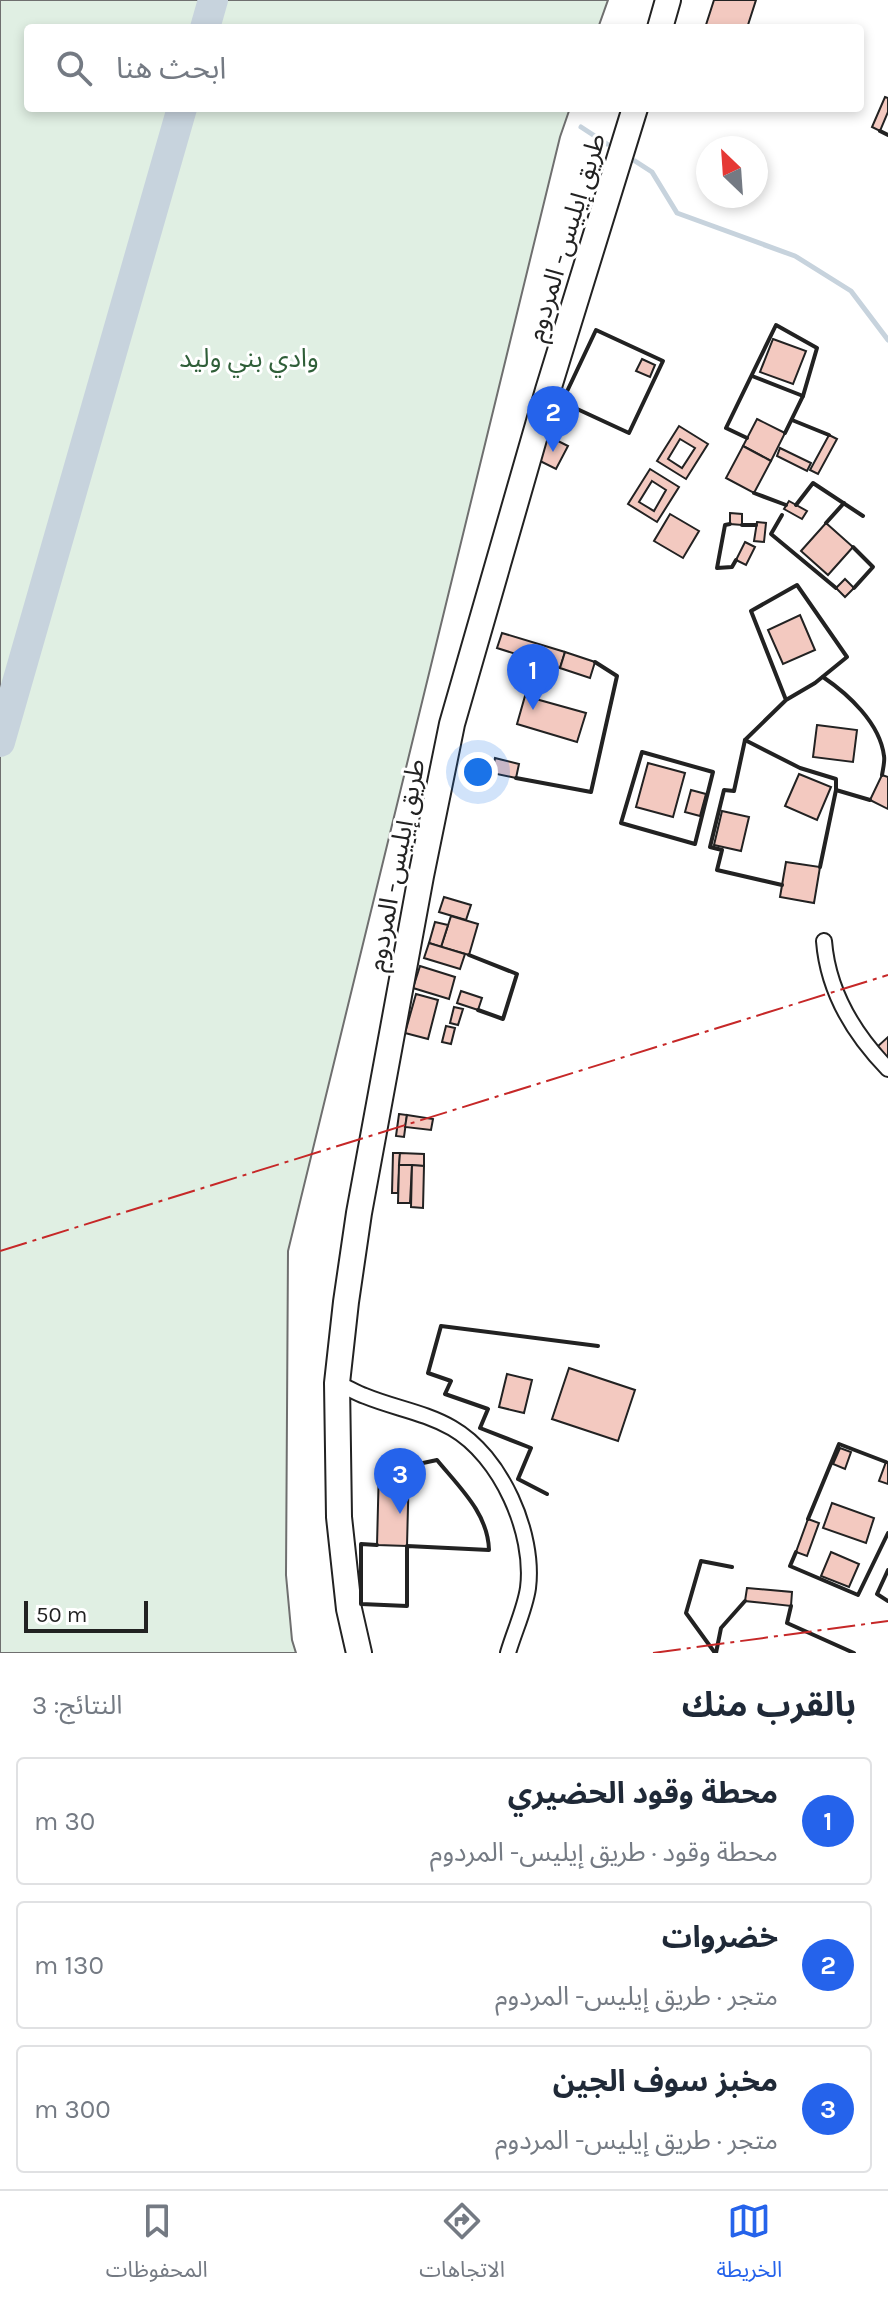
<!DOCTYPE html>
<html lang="ar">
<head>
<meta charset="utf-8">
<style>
  :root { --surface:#fff; --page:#f2f2f3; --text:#1f2937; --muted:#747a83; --line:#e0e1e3; --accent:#2563eb }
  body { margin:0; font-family:Karla,"Noto Sans Arabic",sans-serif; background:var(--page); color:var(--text); direction:rtl }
  .compass { position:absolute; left:696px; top:136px; width:72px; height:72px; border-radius:50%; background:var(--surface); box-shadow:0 4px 12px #0003; rotate:335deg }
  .scale { position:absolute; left:24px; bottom:20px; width:124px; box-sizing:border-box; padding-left:8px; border:4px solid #222; border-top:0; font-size:22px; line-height:28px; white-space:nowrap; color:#222; -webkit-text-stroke:6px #fff; paint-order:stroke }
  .you { position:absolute; left:478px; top:772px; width:28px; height:28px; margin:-20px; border:6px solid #fff; border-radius:50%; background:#1a73e8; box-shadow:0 0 0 12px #1a73e833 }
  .badge { display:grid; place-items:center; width:52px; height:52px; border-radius:50%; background:var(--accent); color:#fff; font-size:26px; font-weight:700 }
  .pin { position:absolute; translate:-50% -66px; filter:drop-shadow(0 2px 4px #0008) }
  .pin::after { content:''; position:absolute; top:42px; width:28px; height:24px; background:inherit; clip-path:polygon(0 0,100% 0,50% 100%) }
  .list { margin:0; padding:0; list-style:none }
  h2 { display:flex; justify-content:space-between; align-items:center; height:104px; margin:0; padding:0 32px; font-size:34px }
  h2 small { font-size:26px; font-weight:400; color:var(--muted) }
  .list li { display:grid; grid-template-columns:52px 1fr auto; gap:24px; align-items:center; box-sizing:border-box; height:128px; margin:0 16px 16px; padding:0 16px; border:2px solid var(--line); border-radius:8px }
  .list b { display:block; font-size:30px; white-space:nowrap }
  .list p { margin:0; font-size:26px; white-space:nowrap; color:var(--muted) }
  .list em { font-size:26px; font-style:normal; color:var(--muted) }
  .icon { flex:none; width:44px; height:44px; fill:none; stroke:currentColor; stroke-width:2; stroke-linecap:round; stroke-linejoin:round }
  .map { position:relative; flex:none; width:888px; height:1653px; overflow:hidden; direction:ltr }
  .search { position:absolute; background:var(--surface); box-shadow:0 4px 12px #0003; left:24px; right:24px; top:24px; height:88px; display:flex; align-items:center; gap:20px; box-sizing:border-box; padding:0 28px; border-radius:8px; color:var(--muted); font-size:30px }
  .sheet { height:536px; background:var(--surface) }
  nav { display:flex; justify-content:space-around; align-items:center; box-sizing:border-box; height:112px; border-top:2px solid var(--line); background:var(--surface); font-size:22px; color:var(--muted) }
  nav a { display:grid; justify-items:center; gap:4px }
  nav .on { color:var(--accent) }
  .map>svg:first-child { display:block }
  .green { fill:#e0efe3; stroke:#6f6f6f; stroke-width:2 }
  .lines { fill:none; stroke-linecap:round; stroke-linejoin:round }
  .stream { stroke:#c7d3dd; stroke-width:5 }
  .river { stroke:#c7d3dd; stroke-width:30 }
  .building { fill:#f3c9c0; stroke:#222; stroke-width:2; fill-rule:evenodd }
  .minor-casing { stroke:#222; stroke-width:18 }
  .trunk-casing { stroke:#222; stroke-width:28 }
  .minor { stroke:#fff; stroke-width:14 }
  .trunk { stroke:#fff; stroke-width:24 }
  .wall { stroke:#222; stroke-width:4 }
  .power { stroke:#c62828; stroke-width:2; stroke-dasharray:28 6 4 6; stroke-linecap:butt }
  .labels { text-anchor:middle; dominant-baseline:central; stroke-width:6; stroke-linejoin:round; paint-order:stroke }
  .street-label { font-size:26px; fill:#222; stroke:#fff }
  .park-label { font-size:26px; fill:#2f5e38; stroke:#fff }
</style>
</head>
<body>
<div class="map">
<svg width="888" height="1653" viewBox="0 0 888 1653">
  <rect width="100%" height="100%" fill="#fff"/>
  <polygon class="green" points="0,0 608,0 598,28 28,28 28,108 570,108 560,137 288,1251 286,1575 292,1640 296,1653 0,1653"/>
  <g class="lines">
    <g class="stream">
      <polyline points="581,127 607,144"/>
      <polyline points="635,161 652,172 677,213 795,256 851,291 888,340"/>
    </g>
    <g class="river">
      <polyline points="205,28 213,0"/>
      <polyline points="0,742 182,108"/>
    </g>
  </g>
  <g class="building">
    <polygon points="714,0 756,0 747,28 705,28"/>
    <polygon points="885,97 888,98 888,112 880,131 872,127"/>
    <polygon points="773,339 806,351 793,384 760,372"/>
    <polygon points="642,359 655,365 650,377 636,371"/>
    <polygon points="757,419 785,433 771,461 743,446"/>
    <path d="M679 426 708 444 686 479 657 461ZM680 439 695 448 682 468 668 459Z"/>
    <polygon points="546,435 568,446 556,469 534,458"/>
    <polygon points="829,435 837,439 818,474 810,470"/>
    <polygon points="743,446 771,461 754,493 726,478"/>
    <polygon points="780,448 811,463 807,471 777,456"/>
    <path d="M650 469 679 487 657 522 628 504ZM652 481 666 490 654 511 639 502Z"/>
    <polygon points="789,501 807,511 802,519 784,509"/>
    <polygon points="730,513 742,514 742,525 730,524"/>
    <polygon points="670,514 699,531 683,558 654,541"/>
    <polygon points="757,522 766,523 764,542 754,541"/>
    <polygon points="826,523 853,547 828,575 801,551"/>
    <polygon points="745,542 755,547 746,565 736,560"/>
    <polygon points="845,579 854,588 845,597 836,588"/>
    <polygon points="800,615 815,650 783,664 768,630"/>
    <polygon points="502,633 565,652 560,668 497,648"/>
    <polygon points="565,652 595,662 590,678 560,668"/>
    <polygon points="525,696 586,713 577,742 517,724"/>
    <polygon points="817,725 857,730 853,762 813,757"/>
    <polygon points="495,758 519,764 516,778 492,773"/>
    <polygon points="648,763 685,773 673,817 636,807"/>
    <polygon points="799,774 831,787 817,820 785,806"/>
    <polygon points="882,775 888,777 888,809 870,800"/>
    <polygon points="691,790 706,794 700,816 685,812"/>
    <polygon points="722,811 749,817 741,851 714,845"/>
    <polygon points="786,862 820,867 814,903 780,897"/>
    <polygon points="444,897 471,905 466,920 439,912"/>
    <polygon points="451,916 478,924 469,955 441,947"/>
    <polygon points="435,922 448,925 441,947 429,943"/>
    <polygon points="429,943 465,954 460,969 424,958"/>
    <polygon points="420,966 455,977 449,999 413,988"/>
    <polygon points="461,991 482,998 478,1010 457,1003"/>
    <polygon points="416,994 438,1000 428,1039 405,1033"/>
    <polygon points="454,1007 463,1009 458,1025 450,1023"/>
    <polygon points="446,1026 455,1028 451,1044 442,1042"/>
    <polygon points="888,1037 888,1059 877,1047"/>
    <polygon points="399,1114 407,1115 404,1137 396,1136"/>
    <polygon points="407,1115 433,1119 431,1130 405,1127"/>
    <polygon points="393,1153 400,1153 398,1193 392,1193"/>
    <polygon points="400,1153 424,1154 424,1166 399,1165"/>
    <polygon points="399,1165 412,1165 410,1203 398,1203"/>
    <polygon points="412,1165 424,1166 423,1208 411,1207"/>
    <polygon points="569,1368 635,1390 618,1441 552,1419"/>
    <polygon points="507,1374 532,1380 524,1413 499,1407"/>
    <polygon points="840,1448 851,1452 845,1469 833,1464"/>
    <polygon points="886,1462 888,1463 888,1484 879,1481"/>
    <polygon points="379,1466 409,1466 407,1546 377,1545"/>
    <polygon points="832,1503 874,1518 866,1543 823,1528"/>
    <polygon points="808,1519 819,1523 807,1556 796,1552"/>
    <polygon points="831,1552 859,1564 849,1587 821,1576"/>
    <polygon points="747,1588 792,1592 791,1606 745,1601"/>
  </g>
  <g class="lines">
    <defs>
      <g id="minor">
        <path d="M824 941C828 992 853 1033 888 1069"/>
        <path d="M337 1383C347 1387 356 1393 365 1396 394 1408 424 1412 452 1428 501 1456 535 1533 528 1588 525 1609 514 1632 508 1653"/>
      </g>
      <g id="trunk">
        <polyline points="660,28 668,0"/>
        <polyline points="359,1653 349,1609 339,1517 337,1383 346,1302 359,1213 421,876 452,724 548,390 635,108"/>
      </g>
    </defs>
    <use href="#minor" class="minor-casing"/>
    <use href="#trunk" class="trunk-casing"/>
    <use href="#minor" class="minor"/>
    <use href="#trunk" class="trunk"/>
    <g class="wall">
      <polyline points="880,131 888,135"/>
      <polygon points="596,330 663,361 629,433 562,402"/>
      <polyline points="752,376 803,396"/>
      <polyline points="792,420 829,435"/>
      <polyline points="747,438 726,428 776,325 817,348 803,396 785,433"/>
      <polyline points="754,493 786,505"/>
      <polyline points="796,505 813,483 863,516"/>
      <polyline points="782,515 771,534 836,588"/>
      <polyline points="826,523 844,503"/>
      <polyline points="730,524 725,525 717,568 732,567 736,560"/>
      <polyline points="742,525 756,525"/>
      <polyline points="853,547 873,567 854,588"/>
      <path d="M823 677C848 694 880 723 884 756 885 761 883 769 882 775"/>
      <polyline points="786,700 751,611 797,585 847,657 815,683 786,700 745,740 800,768 836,779 836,790 820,867"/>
      <polyline points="745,740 734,791 724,790 710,847 722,850 717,870 782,885"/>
      <polygon points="642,752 713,772 695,844 621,823"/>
      <polyline points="516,778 591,792 617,676 595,662"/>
      <polyline points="836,790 870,800"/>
      <polyline points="469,955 517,974 503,1019 478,1010"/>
      <polyline points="547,1494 518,1479 531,1448 480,1428 488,1409 445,1394 451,1381 428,1373 441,1326 598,1346"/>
      <polyline points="808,1519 839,1444 886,1462"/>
      <path d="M377 1545 361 1544V1604L407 1606V1546L489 1550C488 1513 459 1487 437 1460L409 1466"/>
      <polyline points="796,1552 790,1566 858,1595 888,1533"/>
      <polyline points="888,1570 877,1594 888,1601"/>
      <polyline points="791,1606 787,1623 854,1653"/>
      <polyline points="715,1653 686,1613 701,1561 732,1567"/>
      <polyline points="716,1653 721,1628 745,1601"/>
    </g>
    <g class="power">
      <polyline points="0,1251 888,975"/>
      <polyline points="653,1653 888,1621"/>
    </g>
  </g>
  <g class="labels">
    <g class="street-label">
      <text transform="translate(566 237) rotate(-73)">طريق إيليس- المردوم</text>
      <text transform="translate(396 865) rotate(-79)">طريق إيليس- المردوم</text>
    </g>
    <g class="park-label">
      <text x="249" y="358">وادي بني وليد</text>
    </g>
  </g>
</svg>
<svg class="compass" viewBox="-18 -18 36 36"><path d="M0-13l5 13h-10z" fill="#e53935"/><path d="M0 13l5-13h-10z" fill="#747a83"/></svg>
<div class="scale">50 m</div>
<div class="you"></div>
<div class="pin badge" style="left:533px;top:710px">1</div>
<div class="pin badge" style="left:553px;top:452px">2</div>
<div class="pin badge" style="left:400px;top:1514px">3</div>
<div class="search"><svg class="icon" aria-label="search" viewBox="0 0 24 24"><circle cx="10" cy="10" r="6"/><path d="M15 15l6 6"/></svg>ابحث هنا</div>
</div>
<section class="sheet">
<h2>بالقرب منك<small>النتائج: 3</small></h2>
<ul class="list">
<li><span class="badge">1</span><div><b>محطة وقود الحضيري</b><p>محطة وقود · طريق إيليس- المردوم</p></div><em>30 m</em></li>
<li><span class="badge">2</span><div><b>خضروات</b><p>متجر · طريق إيليس- المردوم</p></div><em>130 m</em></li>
<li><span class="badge">3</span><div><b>مخبز سوف الجين</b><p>متجر · طريق إيليس- المردوم</p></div><em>300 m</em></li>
</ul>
</section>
<nav>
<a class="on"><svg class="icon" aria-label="map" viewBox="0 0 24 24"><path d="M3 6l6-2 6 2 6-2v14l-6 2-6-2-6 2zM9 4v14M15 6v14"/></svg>الخريطة</a>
<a><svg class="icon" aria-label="directions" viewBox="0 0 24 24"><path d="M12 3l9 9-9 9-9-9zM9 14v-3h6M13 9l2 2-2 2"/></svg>الاتجاهات</a>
<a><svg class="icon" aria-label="saved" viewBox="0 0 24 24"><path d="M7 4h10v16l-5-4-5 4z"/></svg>المحفوظات</a>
</nav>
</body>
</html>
